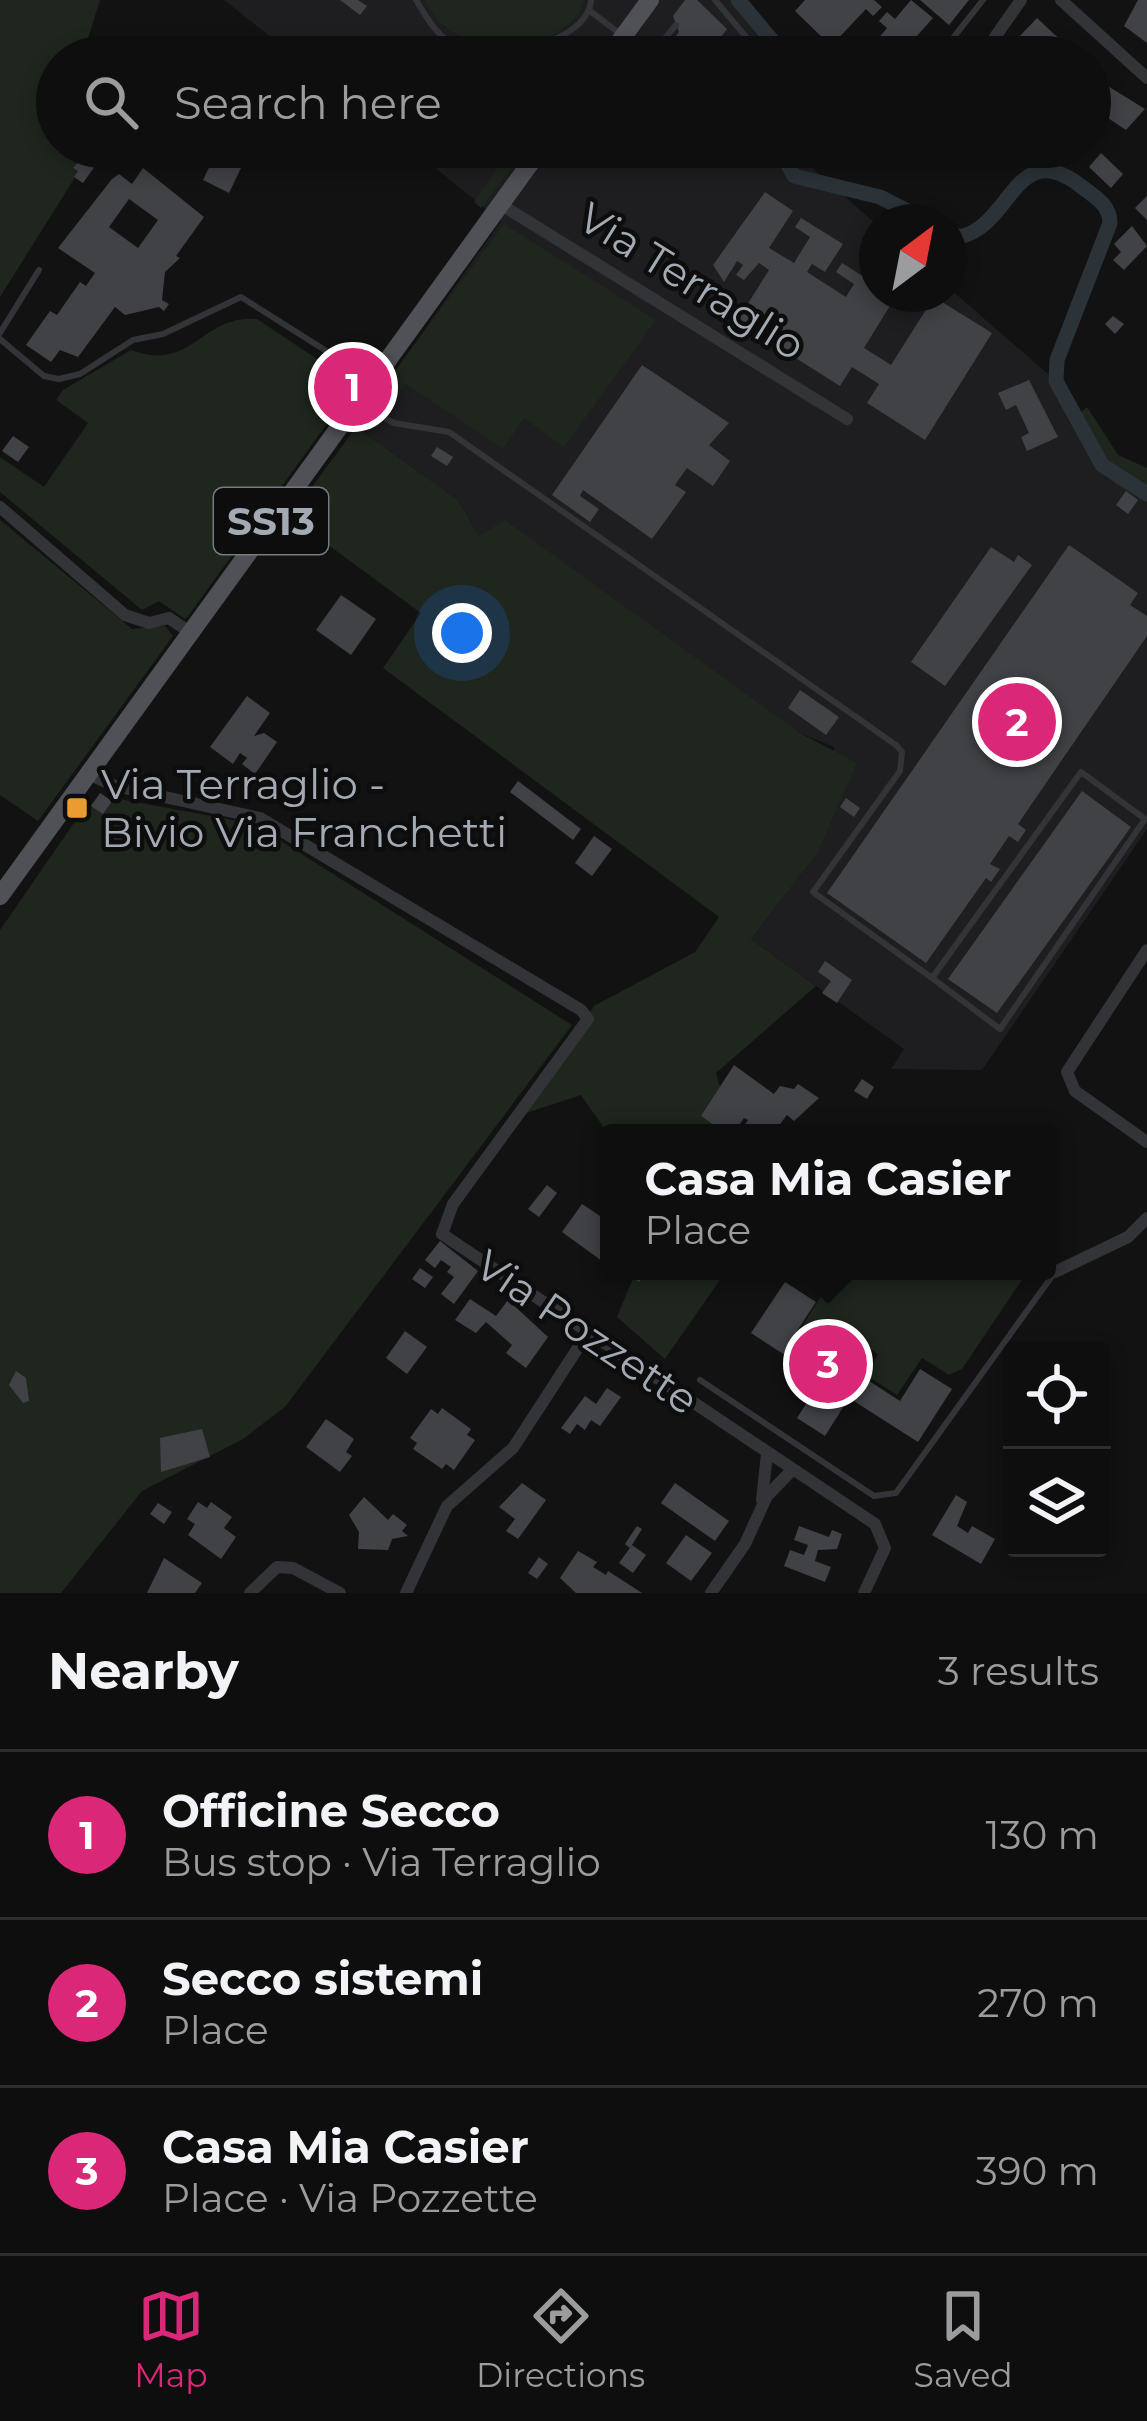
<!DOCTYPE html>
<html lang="en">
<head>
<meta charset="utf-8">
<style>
  :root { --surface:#0e0e0e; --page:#171717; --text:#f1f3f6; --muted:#9b9c9e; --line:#2e2e2e; --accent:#db2777 }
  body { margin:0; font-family:Montserrat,sans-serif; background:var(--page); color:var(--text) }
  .controls { position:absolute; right:36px; bottom:36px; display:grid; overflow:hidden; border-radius:12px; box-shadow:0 6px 18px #0003 }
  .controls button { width:108px; height:108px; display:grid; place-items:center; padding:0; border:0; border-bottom:3px solid var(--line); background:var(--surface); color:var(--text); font:60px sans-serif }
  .compass { position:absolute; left:859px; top:204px; width:108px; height:108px; border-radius:50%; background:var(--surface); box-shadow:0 6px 18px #0003; rotate:32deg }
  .you { position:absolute; left:462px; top:633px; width:42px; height:42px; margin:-30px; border:9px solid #fff; border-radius:50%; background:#1a73e8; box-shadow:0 0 0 18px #1a73e833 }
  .badge { display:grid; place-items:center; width:78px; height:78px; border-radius:50%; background:var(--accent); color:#fff; font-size:39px; font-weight:700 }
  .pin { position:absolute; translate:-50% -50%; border:6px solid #fff; box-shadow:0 3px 12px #0006 }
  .popup { position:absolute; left:600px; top:1124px; width:456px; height:156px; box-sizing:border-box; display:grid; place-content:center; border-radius:12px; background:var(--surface); filter:drop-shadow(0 3px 9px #0005); font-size:39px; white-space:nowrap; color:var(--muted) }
  .popup b { font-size:45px; color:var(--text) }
  .popup::after { content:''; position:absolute; left:50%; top:100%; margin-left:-24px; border:24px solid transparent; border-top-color:var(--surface) }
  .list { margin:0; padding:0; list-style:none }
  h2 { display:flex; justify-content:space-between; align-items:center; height:156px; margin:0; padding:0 48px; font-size:51px }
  h2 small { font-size:39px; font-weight:400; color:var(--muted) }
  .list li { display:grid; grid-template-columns:78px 1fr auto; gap:36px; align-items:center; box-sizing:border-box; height:168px; padding:0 48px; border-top:3px solid var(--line) }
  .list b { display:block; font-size:45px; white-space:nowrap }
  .list p { margin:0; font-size:39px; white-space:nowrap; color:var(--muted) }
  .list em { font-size:39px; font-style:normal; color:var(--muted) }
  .icon { flex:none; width:66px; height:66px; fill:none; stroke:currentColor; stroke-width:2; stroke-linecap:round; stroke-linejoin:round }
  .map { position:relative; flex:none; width:1147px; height:1593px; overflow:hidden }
  .search { position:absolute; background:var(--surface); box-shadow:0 6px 18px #0003; left:36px; right:36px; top:36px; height:132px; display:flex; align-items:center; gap:30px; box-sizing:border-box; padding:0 42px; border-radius:66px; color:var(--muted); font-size:45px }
  .sheet { height:660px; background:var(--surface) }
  nav { display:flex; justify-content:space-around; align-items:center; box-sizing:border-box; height:168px; border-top:3px solid var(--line); background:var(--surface); font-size:33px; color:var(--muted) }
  nav a { display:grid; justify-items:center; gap:6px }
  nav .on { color:var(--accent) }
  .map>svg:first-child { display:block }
  .built { fill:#1e1e20 }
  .green { fill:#1e261e }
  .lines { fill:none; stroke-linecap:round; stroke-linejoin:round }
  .canal { stroke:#2b3338; stroke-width:15 }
  .building { fill:#414246; fill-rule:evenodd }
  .service { stroke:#333438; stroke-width:6 }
  .minor { stroke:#333438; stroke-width:12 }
  .primary { stroke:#4f5157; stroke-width:18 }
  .poi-dot { fill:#eb9b31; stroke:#0d0d0e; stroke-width:4.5 }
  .labels { text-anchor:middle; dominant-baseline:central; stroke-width:9; stroke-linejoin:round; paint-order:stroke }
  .shield { fill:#0d0d0e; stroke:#767b82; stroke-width:3 }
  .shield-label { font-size:39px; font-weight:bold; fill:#a3aab3 }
  .street-label { font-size:42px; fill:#a3aab3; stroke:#0d0d0e }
  .poi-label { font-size:42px; fill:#a3aab3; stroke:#0d0d0e; text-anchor:start }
</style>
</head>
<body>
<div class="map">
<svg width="1147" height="1593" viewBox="0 0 1147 1593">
  <rect width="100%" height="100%" fill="#121213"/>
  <g class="built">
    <polygon points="224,0 749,0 794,57 296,57"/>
    <polygon points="409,147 811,147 810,166 877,225 877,294 949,294 949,288 1056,381 1115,485 1147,503 1147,829 982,1070 891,1069 904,1049 751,939 817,854 834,747 800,733 479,536 458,500 356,427 501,221"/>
  </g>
  <g class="green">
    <polygon points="0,0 100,0 82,57 57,57 57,147 94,147 0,297"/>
    <path d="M425 0H584C564 61 449 61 425 0Z"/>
    <polygon points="512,147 527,147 481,208 474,202"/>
    <polygon points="504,224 656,320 564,447 524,418 503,449 406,384 388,408 374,399"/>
    <path d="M257 319 347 379 352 389 189 615 185 619 159 601 142 610 0 492V457L44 487 88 423 56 400 63 390 131 350C193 373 201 314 257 319Z"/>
    <polygon points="1087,407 1118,455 1147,468 1147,503 1115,485 1076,417"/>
    <polygon points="356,427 458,500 479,536 505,520 800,733 857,763 817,854 751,939 816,986 716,1073 734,1133 609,1135 581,1095 520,1115 594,1006 695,952 719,917 383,668 421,613 290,517"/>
    <polygon points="0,520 132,629 165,626 173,636 38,821 0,795"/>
    <polygon points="119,799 254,824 572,1025 285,1407 243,1439 142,1491 61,1593 0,1593 0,930 87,804"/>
    <polygon points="636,1271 726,1271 665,1359 617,1317"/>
    <polygon points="837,1271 1028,1271 962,1369 949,1375 922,1358 897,1395 866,1375 878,1354 845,1333 831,1354 797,1334"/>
  </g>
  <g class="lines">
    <g class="canal">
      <polyline points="738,0 786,57"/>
      <polyline points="797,147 788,165 794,176 880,197 929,222"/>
      <path d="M949 232 959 237C1012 227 1015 134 1082 187 1095 197 1110 205 1110 223L1057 360 1056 381 1102 465 1147 494"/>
    </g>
  </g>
  <g class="building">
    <polygon points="340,0 358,0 367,6 360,15"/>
    <polygon points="685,0 697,0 727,29 711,50 694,38 678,57 666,49 679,32 673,16"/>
    <polygon points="805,0 874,0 882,7 873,16 866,9 831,46 795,11"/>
    <polygon points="911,0 933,18 898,57 883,57 871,47 887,28 879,21 887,12 895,19"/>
    <polygon points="920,0 969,0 949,25"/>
    <polygon points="1138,0 1147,0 1147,43 1124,26"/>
    <polygon points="1037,18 1070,49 1072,57 1036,57 1028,50 1018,38"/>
    <polygon points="124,43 167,56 167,57 119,57"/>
    <polygon points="1090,75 1145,109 1126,130 1090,106"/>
    <polygon points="93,147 105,152 83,183 74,177 78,171 73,168"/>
    <polygon points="219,147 251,147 229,193 203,180"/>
    <polygon points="1101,153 1123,174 1111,188 1089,167"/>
    <path d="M143 168 204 217 176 256 180 258 165 272 162 300 169 304 164 311 159 307 125 315 115 307 78 357 60 350 51 362 26 345 50 311 57 315 80 282 86 286 95 273 58 248 112 179 119 174 132 184ZM129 199 158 220 138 248 109 227Z"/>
    <polygon points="765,192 793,211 769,248 794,263 810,237 795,227 801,218 843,244 825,272 812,264 807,272 846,297 854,284 836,272 842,263 877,285 877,294 896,296 864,348 891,365 934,297 992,333 925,440 867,403 879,384 852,367 840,386 737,321 769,270 759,263 744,280 736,275 743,265 737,261 724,282 713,265"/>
    <polygon points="1147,196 1147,220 1135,208"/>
    <polygon points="1132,226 1147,246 1124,270 1113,260 1121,252 1114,244"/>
    <polygon points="1113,316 1124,324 1115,334 1105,324"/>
    <polygon points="642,365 729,423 709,445 730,461 713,486 687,468 675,485 686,492 652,539 583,490 580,496 599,509 590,522 552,495"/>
    <polygon points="1029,380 1058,437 1027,451 1021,437 1029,433 1016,405 1006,410 998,393"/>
    <polygon points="13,436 29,447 18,462 2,451"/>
    <polygon points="437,447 453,457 447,466 431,456"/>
    <polygon points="1126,491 1138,500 1128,514 1116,505"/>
    <polygon points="1069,545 1138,593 1130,605 1147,616 1147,636 1018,824 1026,830 1018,842 1009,836 990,864 1000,869 991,882 986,878 926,963 827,893"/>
    <polygon points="991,547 1014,562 1018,555 1032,565 945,686 911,662"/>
    <polygon points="341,595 376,619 351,655 316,630"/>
    <polygon points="800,690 839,717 826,735 788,708"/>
    <polygon points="247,696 270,713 254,736 264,733 277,742 255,774 242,764 247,758 240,753 233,764 210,747"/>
    <polygon points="518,781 581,829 573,840 510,792"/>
    <polygon points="1082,791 1131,827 997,1013 948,979"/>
    <polygon points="100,793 112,801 103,814 91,806"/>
    <polygon points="846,798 860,808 854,817 840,807"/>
    <polygon points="594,836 612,849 592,876 575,863"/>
    <polygon points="825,961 852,980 837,1003 822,993 831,981 818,972"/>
    <polygon points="734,1065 774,1094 780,1086 794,1089 798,1084 819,1098 794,1121 787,1115 774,1132 768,1128 764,1133 739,1133 748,1120 744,1118 734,1133 725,1133 701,1116"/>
    <polygon points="862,1079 874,1087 867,1099 854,1091"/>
    <polygon points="547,1185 557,1193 539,1217 528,1209"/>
    <polygon points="582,1204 609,1222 609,1266 562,1232"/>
    <polygon points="440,1241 478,1271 454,1304 441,1294 454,1277 447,1272 451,1267 441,1260 435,1268 425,1260"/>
    <polygon points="420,1268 433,1277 425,1288 412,1279"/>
    <polygon points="623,1271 647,1271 639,1282"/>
    <polygon points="785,1282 816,1302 795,1334 835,1359 839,1353 867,1370 863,1377 900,1401 920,1369 952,1389 918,1442 849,1398 825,1436 797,1418 822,1379 751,1333"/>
    <polygon points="470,1299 496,1316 508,1300 548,1337 526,1368 506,1353 512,1345 486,1322 476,1333 455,1320"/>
    <polygon points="405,1331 427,1347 407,1374 386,1358"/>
    <polygon points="16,1371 26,1378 29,1401 23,1403 9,1385"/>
    <polygon points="607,1388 621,1397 600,1426 591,1420 585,1430 577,1424 570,1434 561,1428 585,1396 596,1404"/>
    <polygon points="442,1408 471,1429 467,1435 475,1440 454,1470 446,1464 442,1469 413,1449 417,1443 410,1438 431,1409 438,1414"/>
    <polygon points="326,1419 354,1439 346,1452 352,1456 340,1472 306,1447"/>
    <polygon points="202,1429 210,1457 161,1472 160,1438"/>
    <polygon points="522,1483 546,1500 518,1539 506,1531 515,1519 499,1507"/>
    <polygon points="675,1483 729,1521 715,1541 661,1503"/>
    <polygon points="956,1495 967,1502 957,1526 968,1533 972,1526 995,1539 981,1564 932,1535"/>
    <polygon points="364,1497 388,1520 393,1514 407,1525 402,1531 408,1536 392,1539 388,1550 358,1549 359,1532 349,1515"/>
    <polygon points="198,1502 207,1508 211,1502 232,1517 224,1528 236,1537 221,1559 188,1535 195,1524 187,1519"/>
    <polygon points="158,1503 172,1512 164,1524 150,1514"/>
    <polygon points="637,1526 642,1529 630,1548 625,1544"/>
    <polygon points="799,1526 829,1537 832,1530 842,1534 837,1549 818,1550 815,1561 831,1567 825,1582 784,1566 790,1550 804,1555 808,1545 794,1540"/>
    <polygon points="686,1535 712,1553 691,1581 666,1563"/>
    <polygon points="632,1545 646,1555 633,1573 619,1563"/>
    <polygon points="578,1551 597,1562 593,1567 606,1575 608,1571 642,1593 576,1593 560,1578"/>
    <polygon points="539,1557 548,1564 537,1579 528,1573"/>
    <polygon points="164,1558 202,1583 195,1593 147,1593"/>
  </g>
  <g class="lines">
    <g class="service">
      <path d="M416 0C426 16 435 34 452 43 487 61 587 47 591 0"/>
      <polyline points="715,0 763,57"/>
      <polyline points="590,11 623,36 660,44 676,25"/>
      <polyline points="938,57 983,0"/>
      <polyline points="0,333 39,270"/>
      <polyline points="0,339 44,376 59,379 80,374 133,340 163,334 241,297 369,378"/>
      <polyline points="360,405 394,423 449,432 896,745 902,752 900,771 813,892 932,978 1081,772 1145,819 1000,1029 932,978"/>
      <polyline points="700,1380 874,1496 896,1493 1055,1272"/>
    </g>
    <g class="minor">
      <polyline points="1061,0 1147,78"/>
      <polyline points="1016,57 995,37 1021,0"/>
      <polyline points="500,204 847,419"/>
      <polyline points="0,507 125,615 149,623 169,618 191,633"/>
      <polyline points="88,774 115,786 260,818 581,1010 588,1019 453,1204 442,1234 875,1524 885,1548 864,1593"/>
      <polyline points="1147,950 1067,1072 1075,1091 1147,1142"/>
      <polyline points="1055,1272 1128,1237 1147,1218"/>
      <polyline points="762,1500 767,1454"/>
      <polyline points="250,1593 277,1567 293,1568 340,1593"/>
      <polyline points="406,1593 447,1506 513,1448 587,1334"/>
      <polyline points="711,1593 745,1544 767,1496 792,1470"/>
    </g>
    <g class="primary">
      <polyline points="608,57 650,0"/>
      <polyline points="0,896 542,147"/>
    </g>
  </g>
  <rect class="poi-dot" x="65" y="796" width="24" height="24" rx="6"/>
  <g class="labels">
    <rect class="shield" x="214" y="488" width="114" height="66" rx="9"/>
    <g class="shield-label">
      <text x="271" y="521">SS13</text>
    </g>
    <g class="street-label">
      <text transform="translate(692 281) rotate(32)">Via Terraglio</text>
      <text transform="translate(587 1332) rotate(34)">Via Pozzette</text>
    </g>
    <g class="poi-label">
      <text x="101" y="784">Via Terraglio -<tspan x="101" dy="48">Bivio Via Franchetti</tspan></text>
    </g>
  </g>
</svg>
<div class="controls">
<button><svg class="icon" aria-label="locate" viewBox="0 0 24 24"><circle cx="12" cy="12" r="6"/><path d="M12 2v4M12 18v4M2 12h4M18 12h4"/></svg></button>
<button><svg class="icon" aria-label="layers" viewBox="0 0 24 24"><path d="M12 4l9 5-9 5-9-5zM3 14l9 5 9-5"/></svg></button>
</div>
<svg class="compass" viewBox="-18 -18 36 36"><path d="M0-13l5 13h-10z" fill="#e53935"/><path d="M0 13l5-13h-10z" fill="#9b9c9e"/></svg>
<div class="you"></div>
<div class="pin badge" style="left:353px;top:387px">1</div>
<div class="pin badge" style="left:1017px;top:722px">2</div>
<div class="pin badge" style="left:828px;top:1364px">3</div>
<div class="popup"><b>Casa Mia Casier</b>Place</div>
<div class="search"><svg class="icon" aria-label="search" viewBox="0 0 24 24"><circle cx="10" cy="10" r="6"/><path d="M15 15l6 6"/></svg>Search here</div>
</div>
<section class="sheet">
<h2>Nearby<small>3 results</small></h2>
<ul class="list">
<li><span class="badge">1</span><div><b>Officine Secco</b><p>Bus stop · Via Terraglio</p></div><em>130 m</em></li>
<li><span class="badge">2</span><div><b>Secco sistemi</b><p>Place</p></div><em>270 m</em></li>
<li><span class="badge">3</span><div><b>Casa Mia Casier</b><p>Place · Via Pozzette</p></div><em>390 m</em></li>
</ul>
</section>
<nav>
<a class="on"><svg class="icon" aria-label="map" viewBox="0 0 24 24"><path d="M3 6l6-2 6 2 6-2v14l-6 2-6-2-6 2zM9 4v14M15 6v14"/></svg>Map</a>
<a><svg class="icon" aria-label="directions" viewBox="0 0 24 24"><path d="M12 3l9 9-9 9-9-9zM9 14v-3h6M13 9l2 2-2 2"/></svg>Directions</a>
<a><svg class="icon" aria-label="saved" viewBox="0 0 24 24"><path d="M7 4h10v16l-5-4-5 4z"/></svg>Saved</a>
</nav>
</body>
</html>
